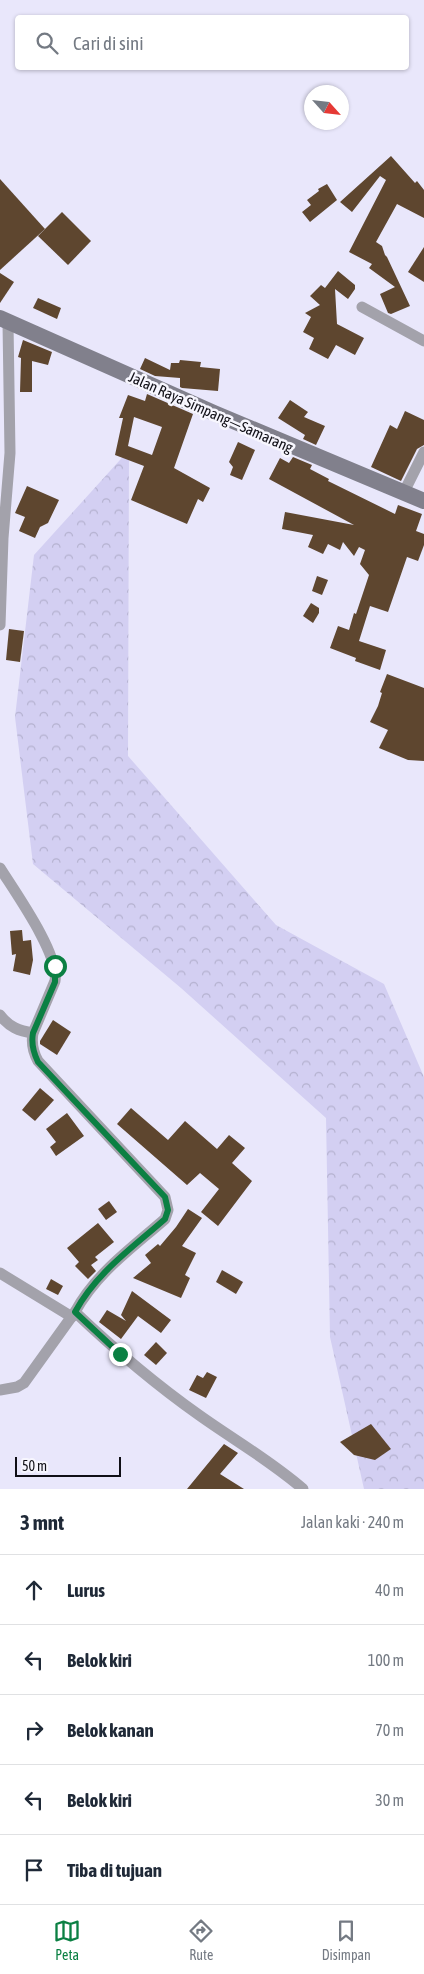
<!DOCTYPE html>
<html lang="id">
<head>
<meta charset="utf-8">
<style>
  :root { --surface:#fff; --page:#f2f2f3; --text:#1f2937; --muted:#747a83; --line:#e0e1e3; --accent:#0b8043 }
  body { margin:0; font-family:"Asap Condensed",sans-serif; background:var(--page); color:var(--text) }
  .compass { position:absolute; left:304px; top:85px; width:45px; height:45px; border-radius:50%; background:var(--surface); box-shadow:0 1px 4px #0004; rotate:117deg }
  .scale { position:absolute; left:15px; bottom:12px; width:106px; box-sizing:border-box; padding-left:5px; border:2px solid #100f16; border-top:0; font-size:14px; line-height:18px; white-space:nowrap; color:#100f16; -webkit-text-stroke:4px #f7f6fe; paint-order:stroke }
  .stop { position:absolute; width:15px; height:15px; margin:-11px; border:4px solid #0b8043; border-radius:50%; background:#fff }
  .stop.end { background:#0b8043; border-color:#fff; box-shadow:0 1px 5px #0008 }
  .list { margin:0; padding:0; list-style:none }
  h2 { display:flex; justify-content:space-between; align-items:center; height:65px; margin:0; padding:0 20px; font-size:21px }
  h2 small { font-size:16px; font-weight:400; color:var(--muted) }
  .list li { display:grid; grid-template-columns:32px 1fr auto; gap:15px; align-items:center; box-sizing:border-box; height:70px; padding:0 20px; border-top:1px solid var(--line) }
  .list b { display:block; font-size:19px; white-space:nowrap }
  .list em { font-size:16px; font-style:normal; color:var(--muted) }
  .icon { flex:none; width:28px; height:28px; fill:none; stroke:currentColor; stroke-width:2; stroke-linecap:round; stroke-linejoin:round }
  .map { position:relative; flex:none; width:424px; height:1489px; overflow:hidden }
  .search { position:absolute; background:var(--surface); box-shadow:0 1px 4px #0004; left:15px; right:15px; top:15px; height:55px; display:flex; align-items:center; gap:12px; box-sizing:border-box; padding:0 18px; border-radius:5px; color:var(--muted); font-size:19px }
  .sheet { height:415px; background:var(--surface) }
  nav { display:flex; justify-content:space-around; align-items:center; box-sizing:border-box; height:70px; border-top:1px solid var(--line); background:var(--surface); font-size:14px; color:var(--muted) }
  nav a { display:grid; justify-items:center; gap:2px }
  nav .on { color:var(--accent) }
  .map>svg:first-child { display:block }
  .forest { fill:url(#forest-crowns) }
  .building { fill:#5e462f; fill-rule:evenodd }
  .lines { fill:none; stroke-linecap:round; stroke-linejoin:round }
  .minor { stroke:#a3a2ab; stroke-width:11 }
  .secondary { stroke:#81808c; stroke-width:16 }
  .route { stroke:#0b8043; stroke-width:6 }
  .labels { text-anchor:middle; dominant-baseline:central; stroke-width:5; stroke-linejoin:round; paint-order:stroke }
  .street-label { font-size:15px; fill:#100f16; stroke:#f7f6fe }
</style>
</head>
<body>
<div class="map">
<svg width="424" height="1489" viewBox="0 0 424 1489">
  <defs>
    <pattern id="forest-crowns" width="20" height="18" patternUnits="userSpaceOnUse" patternTransform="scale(1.25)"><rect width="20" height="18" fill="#d3cff2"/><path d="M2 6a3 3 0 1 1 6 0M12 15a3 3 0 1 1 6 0" fill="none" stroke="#b4b1cf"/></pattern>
  </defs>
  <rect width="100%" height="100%" fill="#e9e7fb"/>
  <polygon class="forest" points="129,450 128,756 276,925 384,984 424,1077 424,1489 364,1489 330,1337 326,1118 181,988 33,864 15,717 34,555"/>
  <g class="building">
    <polygon points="391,156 415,183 417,181 424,190 424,218 397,204 376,242 382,246 385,255 387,257 410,306 391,314 388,313 380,294 395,287 369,268 372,264 349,252 386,180 380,176 352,212 340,202"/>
    <polygon points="0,179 45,229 0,270"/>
    <polygon points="327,184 337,200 310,222 302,212 311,205 307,200 319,191 318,189"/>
    <polygon points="62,212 91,241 68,265 38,236"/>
    <polygon points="424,247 424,282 408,272"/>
    <polygon points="338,271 355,285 355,289 348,299 335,289 337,324 364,338 355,355 336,345 328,359 309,349 314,338 303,332 311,317 305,313 320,305 310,296 321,285 325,288"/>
    <polygon points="0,273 14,282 0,303"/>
    <polygon points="38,298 61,308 57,319 33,308"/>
    <polygon points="23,340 52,352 48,365 32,361 32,392 20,392 21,358 18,357"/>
    <polygon points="145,358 170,370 171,363 179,363 180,360 201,362 200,367 220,369 218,391 182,388 180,387 180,378 155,376 140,369"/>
    <path d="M147 394 193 414 174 468 210 488 203 502 198 499 187 524 131 500 144 466 115 455 123 418H119L128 395 145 401ZM134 417 162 427 152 455 128 446Z"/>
    <polygon points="290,400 308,412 304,417 325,426 316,445 303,439 305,435 278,418"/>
    <polygon points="405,411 424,420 424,445 417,449 401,481 371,467 390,425 397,429"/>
    <polygon points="238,442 255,450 242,480 230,475 233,467 229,462"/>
    <polygon points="293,457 312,465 310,469 329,479 328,481 395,514 398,505 422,514 416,531 424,534 424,545 418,561 407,557 388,612 370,606 359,641 386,650 380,670 355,661 356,658 330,648 338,626 349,630 354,613 356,614 369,575 360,564 365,550 359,547 354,556 343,542 340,550 328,544 323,554 308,547 313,535 282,529 285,512 354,525 269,479 280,458 289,463"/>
    <polygon points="27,486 59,500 48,523 40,527 35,538 19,531 25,517 15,513"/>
    <polygon points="317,576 328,580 322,595 312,591"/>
    <polygon points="311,603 319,608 319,613 313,623 303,616"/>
    <polygon points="9,629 24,631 20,662 6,660"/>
    <polygon points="387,674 424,688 424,761 408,760 379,748 388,730 370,722 378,706 382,693 380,692"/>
    <polygon points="22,930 23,941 31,940 33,960 30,975 13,971 16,954 12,955 10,931"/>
    <polygon points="53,1020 71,1032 57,1055 40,1044 40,1041"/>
    <polygon points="40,1088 54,1100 35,1121 22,1110"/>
    <polygon points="131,1108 168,1140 185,1121 217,1149 229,1135 245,1148 232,1163 252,1181 218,1226 201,1212 219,1189 200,1173 187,1185 117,1124"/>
    <polygon points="67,1113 84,1136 56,1156 50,1147 56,1142 46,1129"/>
    <polygon points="109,1201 117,1212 106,1220 98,1209"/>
    <polygon points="188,1209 202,1218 182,1246 196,1253 185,1275 190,1278 181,1298 133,1278 151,1263 145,1255 158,1244 160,1246 176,1227"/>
    <polygon points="98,1223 114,1242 95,1257 98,1260 91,1265 96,1271 88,1279 75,1266 79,1262 67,1248"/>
    <polygon points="222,1270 243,1282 236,1294 216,1282"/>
    <polygon points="51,1279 63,1286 58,1295 46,1289"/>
    <polygon points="132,1291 171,1320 161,1333 138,1316 121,1339 99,1322 107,1310 126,1321 121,1315"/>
    <polygon points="156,1342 167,1353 156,1365 144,1355"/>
    <polygon points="207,1372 217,1377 206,1398 189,1390 197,1375 203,1378"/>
    <polygon points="371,1424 391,1449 375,1460 354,1455 340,1442"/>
    <polygon points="224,1444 238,1453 220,1474 244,1489 187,1489"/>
  </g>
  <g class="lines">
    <g class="minor">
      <polyline points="362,307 424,341"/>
      <polyline points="404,492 424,452"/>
      <polyline points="0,625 3,538 10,453 8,323"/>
      <path d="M0 868C15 892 60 955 55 981L33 1033C31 1044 33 1052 38 1061L165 1197 168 1210 165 1219C132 1248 96 1273 75 1312 114 1349 155 1384 199 1415 234 1440 271 1461 303 1489"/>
      <path d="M0 1015C9 1027 19 1031 33 1033"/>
      <polyline points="0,1273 72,1317"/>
      <polyline points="0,1390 17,1387 24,1383 75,1312"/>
    </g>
    <polyline class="secondary" points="0,318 214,413 424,501"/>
  </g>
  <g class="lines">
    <path class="route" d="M55 966V982L33 1033C31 1044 33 1052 38 1062L165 1197 168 1210 165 1219C132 1248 96 1273 75 1312L120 1354"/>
  </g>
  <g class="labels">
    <g class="street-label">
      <text transform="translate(211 412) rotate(24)">Jalan Raya Simpang—Samarang</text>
    </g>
  </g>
</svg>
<svg class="compass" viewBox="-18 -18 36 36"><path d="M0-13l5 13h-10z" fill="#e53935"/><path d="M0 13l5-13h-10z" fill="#747a83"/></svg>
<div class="scale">50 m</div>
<div class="stop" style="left:55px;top:966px"></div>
<div class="stop end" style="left:120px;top:1354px"></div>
<div class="search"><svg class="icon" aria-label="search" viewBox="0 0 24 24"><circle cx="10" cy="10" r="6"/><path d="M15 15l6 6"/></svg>Cari di sini</div>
</div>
<section class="sheet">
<h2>3 mnt<small>Jalan kaki · 240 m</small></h2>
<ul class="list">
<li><svg class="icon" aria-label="ahead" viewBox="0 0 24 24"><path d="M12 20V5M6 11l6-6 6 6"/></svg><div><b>Lurus</b></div><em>40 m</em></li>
<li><svg class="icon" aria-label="left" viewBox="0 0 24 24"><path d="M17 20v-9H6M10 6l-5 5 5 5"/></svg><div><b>Belok kiri</b></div><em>100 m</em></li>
<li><svg class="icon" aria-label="right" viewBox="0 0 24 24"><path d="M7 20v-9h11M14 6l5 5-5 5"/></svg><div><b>Belok kanan</b></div><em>70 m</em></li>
<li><svg class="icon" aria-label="left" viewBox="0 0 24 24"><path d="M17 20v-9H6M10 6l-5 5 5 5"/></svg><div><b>Belok kiri</b></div><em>30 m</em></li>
<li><svg class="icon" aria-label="arrive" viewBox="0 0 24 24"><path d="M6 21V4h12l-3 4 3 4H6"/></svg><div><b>Tiba di tujuan</b></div></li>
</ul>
</section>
<nav>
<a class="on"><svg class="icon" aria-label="map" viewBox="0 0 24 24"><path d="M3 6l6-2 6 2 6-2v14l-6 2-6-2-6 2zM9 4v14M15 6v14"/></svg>Peta</a>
<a><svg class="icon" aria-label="directions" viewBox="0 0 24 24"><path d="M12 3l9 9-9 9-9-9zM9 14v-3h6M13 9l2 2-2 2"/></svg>Rute</a>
<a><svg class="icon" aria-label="saved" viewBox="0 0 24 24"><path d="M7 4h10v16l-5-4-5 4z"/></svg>Disimpan</a>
</nav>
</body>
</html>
